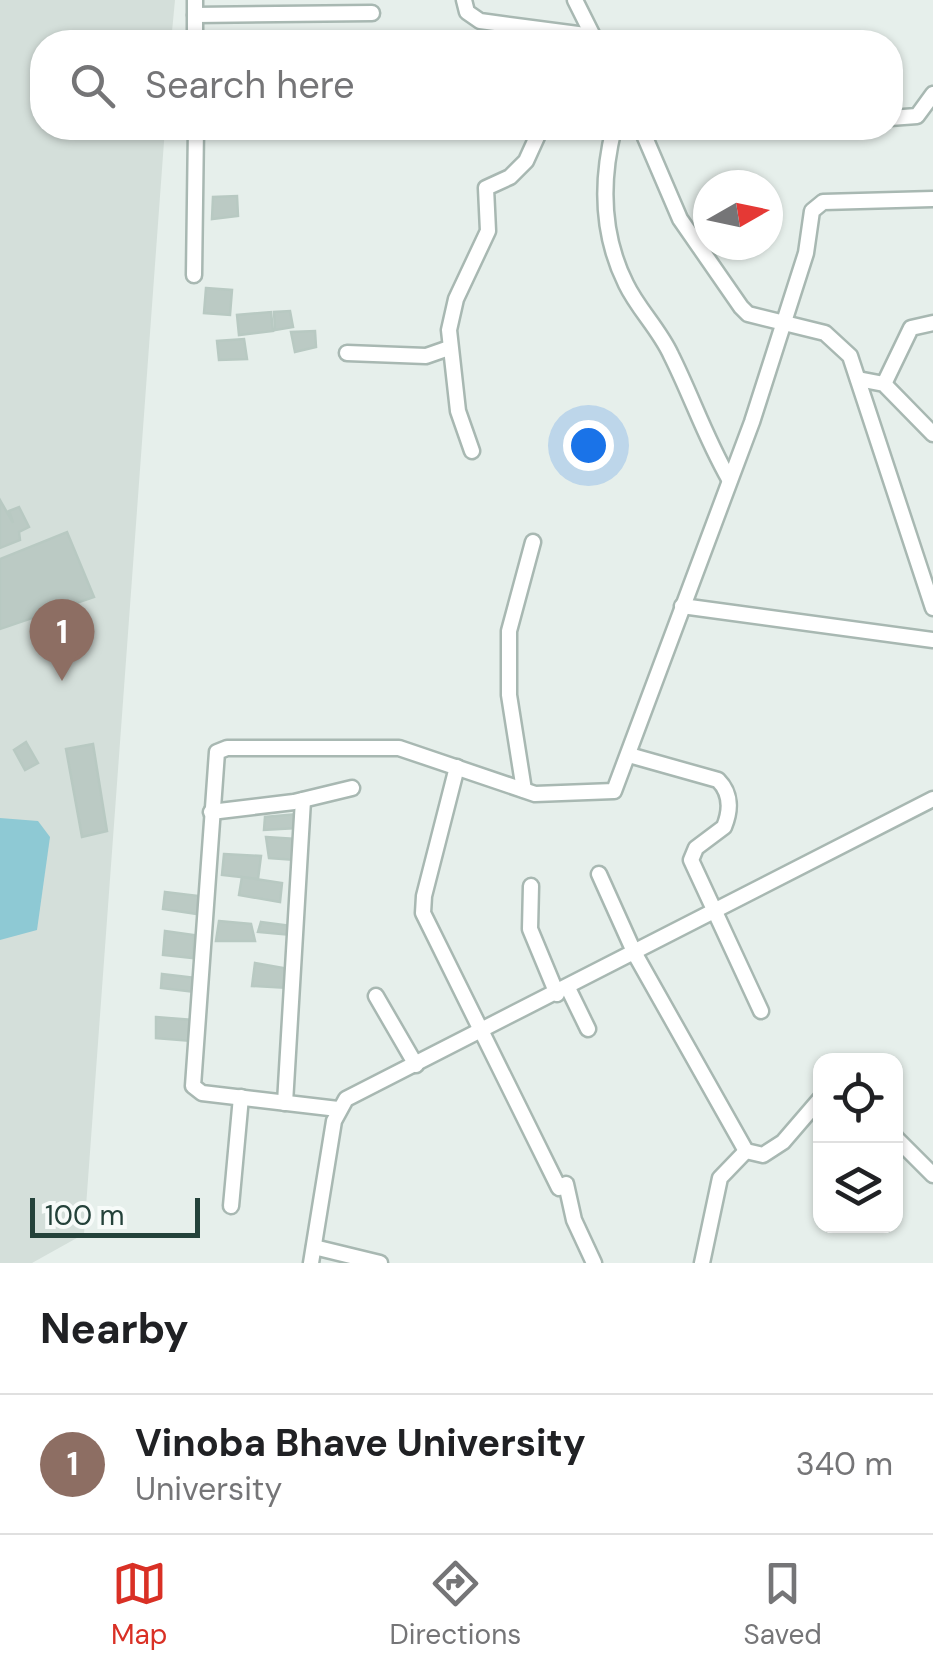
<!DOCTYPE html>
<html lang="en">
<head>
<meta charset="utf-8">
<style>
  :root { --surface:#fff; --page:#f2f2f2; --text:#202124; --muted:#757577; --line:#e0e0e0; --accent:#d93025 }
  body { margin:0; font-family:"DM Sans",sans-serif; background:var(--page); color:var(--text) }
  .controls { position:absolute; right:30px; bottom:30px; display:grid; overflow:hidden; border-radius:20px; box-shadow:0 2px 8px #0004 }
  .controls button { width:90px; height:90px; display:grid; place-items:center; padding:0; border:0; border-bottom:2px solid var(--line); background:var(--surface); color:var(--text); font:50px sans-serif }
  .compass { position:absolute; left:693px; top:170px; width:90px; height:90px; border-radius:50%; background:var(--surface); box-shadow:0 2px 8px #0004; rotate:81deg }
  .scale { position:absolute; left:30px; bottom:25px; width:170px; box-sizing:border-box; padding-left:10px; border:5px solid #24423a; border-top:0; font-size:28px; line-height:35px; white-space:nowrap; color:#24423a; -webkit-text-stroke:8px #f7fbf9; paint-order:stroke }
  .you { position:absolute; left:588px; top:445px; width:35px; height:35px; margin:-25px; border:8px solid #fff; border-radius:50%; background:#1a73e8; box-shadow:0 0 0 15px #1a73e833 }
  .badge { display:grid; place-items:center; width:65px; height:65px; border-radius:50%; background:var(--accent); color:#fff; font-size:32px; font-weight:700 }
  .pin { position:absolute; translate:-50% -82px; filter:drop-shadow(0 2px 5px #0008) }
  .pin::after { content:''; position:absolute; top:52px; width:35px; height:30px; background:inherit; clip-path:polygon(0 0,100% 0,50% 100%) }
  .list { margin:0; padding:0; list-style:none }
  h2 { display:flex; justify-content:space-between; align-items:center; height:130px; margin:0; padding:0 40px; font-size:42px }
  h2 small { font-size:32px; font-weight:400; color:var(--muted) }
  .list li { display:grid; grid-template-columns:65px 1fr auto; gap:30px; align-items:center; box-sizing:border-box; height:140px; padding:0 40px; border-top:2px solid var(--line) }
  .list b { display:block; font-size:38px; white-space:nowrap }
  .list p { margin:0; font-size:32px; white-space:nowrap; color:var(--muted) }
  .list em { font-size:32px; font-style:normal; color:var(--muted) }
  .icon { flex:none; width:55px; height:55px; fill:none; stroke:currentColor; stroke-width:2; stroke-linecap:round; stroke-linejoin:round }
  .map { position:relative; flex:none; width:933px; height:1263px; overflow:hidden }
  .search { position:absolute; background:var(--surface); box-shadow:0 2px 8px #0004; left:30px; right:30px; top:30px; height:110px; display:flex; align-items:center; gap:25px; box-sizing:border-box; padding:0 35px; border-radius:40px; color:var(--muted); font-size:38px }
  .sheet { height:270px; background:var(--surface) }
  nav { display:flex; justify-content:space-around; align-items:center; box-sizing:border-box; height:140px; border-top:2px solid var(--line); background:var(--surface); font-size:28px; color:var(--muted) }
  nav a { display:grid; justify-items:center; gap:5px }
  nav .on { color:var(--accent) }
  .map>svg:first-child { display:block }
  .built { fill:#d4dfda }
  .water { fill:#8ec9d4 }
  .building { fill:#bbcac4; stroke:#b8c9c2; stroke-width:2.5 }
  .lines { fill:none; stroke-linecap:round; stroke-linejoin:round }
  .street-casing { stroke:#a8b8b2; stroke-width:19 }
  .street { stroke:#fff; stroke-width:14 }
</style>
</head>
<body>
<div class="map">
<svg width="933" height="1263" viewBox="0 0 933 1263">
  <rect width="100%" height="100%" fill="#e6efeb"/>
  <polygon class="built" points="0,0 175,0 171,42 42,42 42,128 165,128 84,1234 32,1263 0,1263"/>
  <polygon class="water" points="0,818 38,821 50,837 37,930 0,940"/>
  <g class="building">
    <polygon points="237,196 238,216 212,219 213,197"/>
    <polygon points="206,288 232,290 230,315 204,313"/>
    <polygon points="290,311 293,327 275,330 274,312"/>
    <polygon points="271,312 273,331 239,335 237,315"/>
    <polygon points="315,331 316,347 295,352 291,332"/>
    <polygon points="244,339 247,359 219,360 217,341"/>
    <polygon points="0,500 13,523 9,511 19,507 29,527 19,532 20,540 0,548"/>
    <polygon points="67,532 94,597 0,629 0,559"/>
    <polygon points="26,742 38,763 25,770 14,750"/>
    <polygon points="93,744 107,831 82,837 66,749"/>
    <polygon points="297,814 297,828 264,830 265,817"/>
    <polygon points="266,837 296,839 295,860 269,858"/>
    <polygon points="224,854 261,856 258,879 222,875"/>
    <polygon points="242,877 282,883 280,902 239,895"/>
    <polygon points="165,892 199,896 197,914 163,909"/>
    <polygon points="219,921 251,924 255,941 216,941"/>
    <polygon points="261,922 292,926 291,935 258,932"/>
    <polygon points="165,931 194,935 193,958 163,955"/>
    <polygon points="255,963 289,969 288,988 252,986"/>
    <polygon points="162,974 197,978 196,992 161,988"/>
    <polygon points="156,1017 193,1020 191,1041 156,1038"/>
  </g>
  <g class="lines">
    <defs>
      <g id="street">
        <polyline points="195,0 195,42"/>
        <polyline points="464,0 467,12 480,21 593,36"/>
        <polyline points="575,0 595,40"/>
        <polyline points="195,15 372,13"/>
        <polyline points="890,118 917,116 933,94"/>
        <path d="M614 128C601 180 601 234 626 284 638 309 659 329 671 355 692 397 705 437 729 479"/>
        <polyline points="641,128 680,219 741,307 748,314 825,333 850,356 933,608"/>
        <polyline points="194,275 196,128"/>
        <polyline points="347,353 426,356 449,348"/>
        <polyline points="858,379 884,384 933,434"/>
        <polyline points="884,384 911,328 933,323"/>
        <polyline points="472,451 458,411 449,330 456,299 488,231 486,188 510,177 526,161 541,128"/>
        <polyline points="682,606 933,640"/>
        <path d="M629 755 718 780C731 793 731 810 724 827L696 848 691 860 761 1011"/>
        <polyline points="457,767 424,896 423,913 559,1188"/>
        <polyline points="524,790 509,695 509,631 533,542"/>
        <polyline points="211,812 294,802 352,788"/>
        <polyline points="599,874 635,954 746,1151 763,1155 783,1142 820,1099"/>
        <polyline points="531,886 530,929 557,994"/>
        <polyline points="568,988 588,1029"/>
        <polyline points="376,996 416,1065"/>
        <polyline points="285,1103 303,800"/>
        <polyline points="338,1109 202,1093 193,1086 217,752 227,748 399,748 535,794 614,791 752,422 806,253 812,211 823,202 933,199"/>
        <polyline points="896,1138 933,1175"/>
        <polyline points="566,1184 574,1220 594,1263"/>
        <polyline points="231,1206 241,1097"/>
        <polyline points="314,1247 380,1263"/>
        <polyline points="311,1263 334,1121 346,1099 933,799"/>
        <polyline points="702,1263 720,1178 746,1151"/>
      </g>
    </defs>
    <use href="#street" class="street-casing"/>
    <use href="#street" class="street"/>
  </g>
</svg>
<div class="controls">
<button><svg class="icon" aria-label="locate" viewBox="0 0 24 24"><circle cx="12" cy="12" r="6"/><path d="M12 2v4M12 18v4M2 12h4M18 12h4"/></svg></button>
<button><svg class="icon" aria-label="layers" viewBox="0 0 24 24"><path d="M12 4l9 5-9 5-9-5zM3 14l9 5 9-5"/></svg></button>
</div>
<svg class="compass" viewBox="-18 -18 36 36"><path d="M0-13l5 13h-10z" fill="#e53935"/><path d="M0 13l5-13h-10z" fill="#757577"/></svg>
<div class="scale">100 m</div>
<div class="you"></div>
<div class="pin badge" style="left:62px;top:681px;background:#8d6e63">1</div>
<div class="search"><svg class="icon" aria-label="search" viewBox="0 0 24 24"><circle cx="10" cy="10" r="6"/><path d="M15 15l6 6"/></svg>Search here</div>
</div>
<section class="sheet">
<h2>Nearby<small></small></h2>
<ul class="list">
<li><span class="badge" style="background:#8d6e63">1</span><div><b>Vinoba Bhave University</b><p>University</p></div><em>340 m</em></li>
</ul>
</section>
<nav>
<a class="on"><svg class="icon" aria-label="map" viewBox="0 0 24 24"><path d="M3 6l6-2 6 2 6-2v14l-6 2-6-2-6 2zM9 4v14M15 6v14"/></svg>Map</a>
<a><svg class="icon" aria-label="directions" viewBox="0 0 24 24"><path d="M12 3l9 9-9 9-9-9zM9 14v-3h6M13 9l2 2-2 2"/></svg>Directions</a>
<a><svg class="icon" aria-label="saved" viewBox="0 0 24 24"><path d="M7 4h10v16l-5-4-5 4z"/></svg>Saved</a>
</nav>
</body>
</html>
